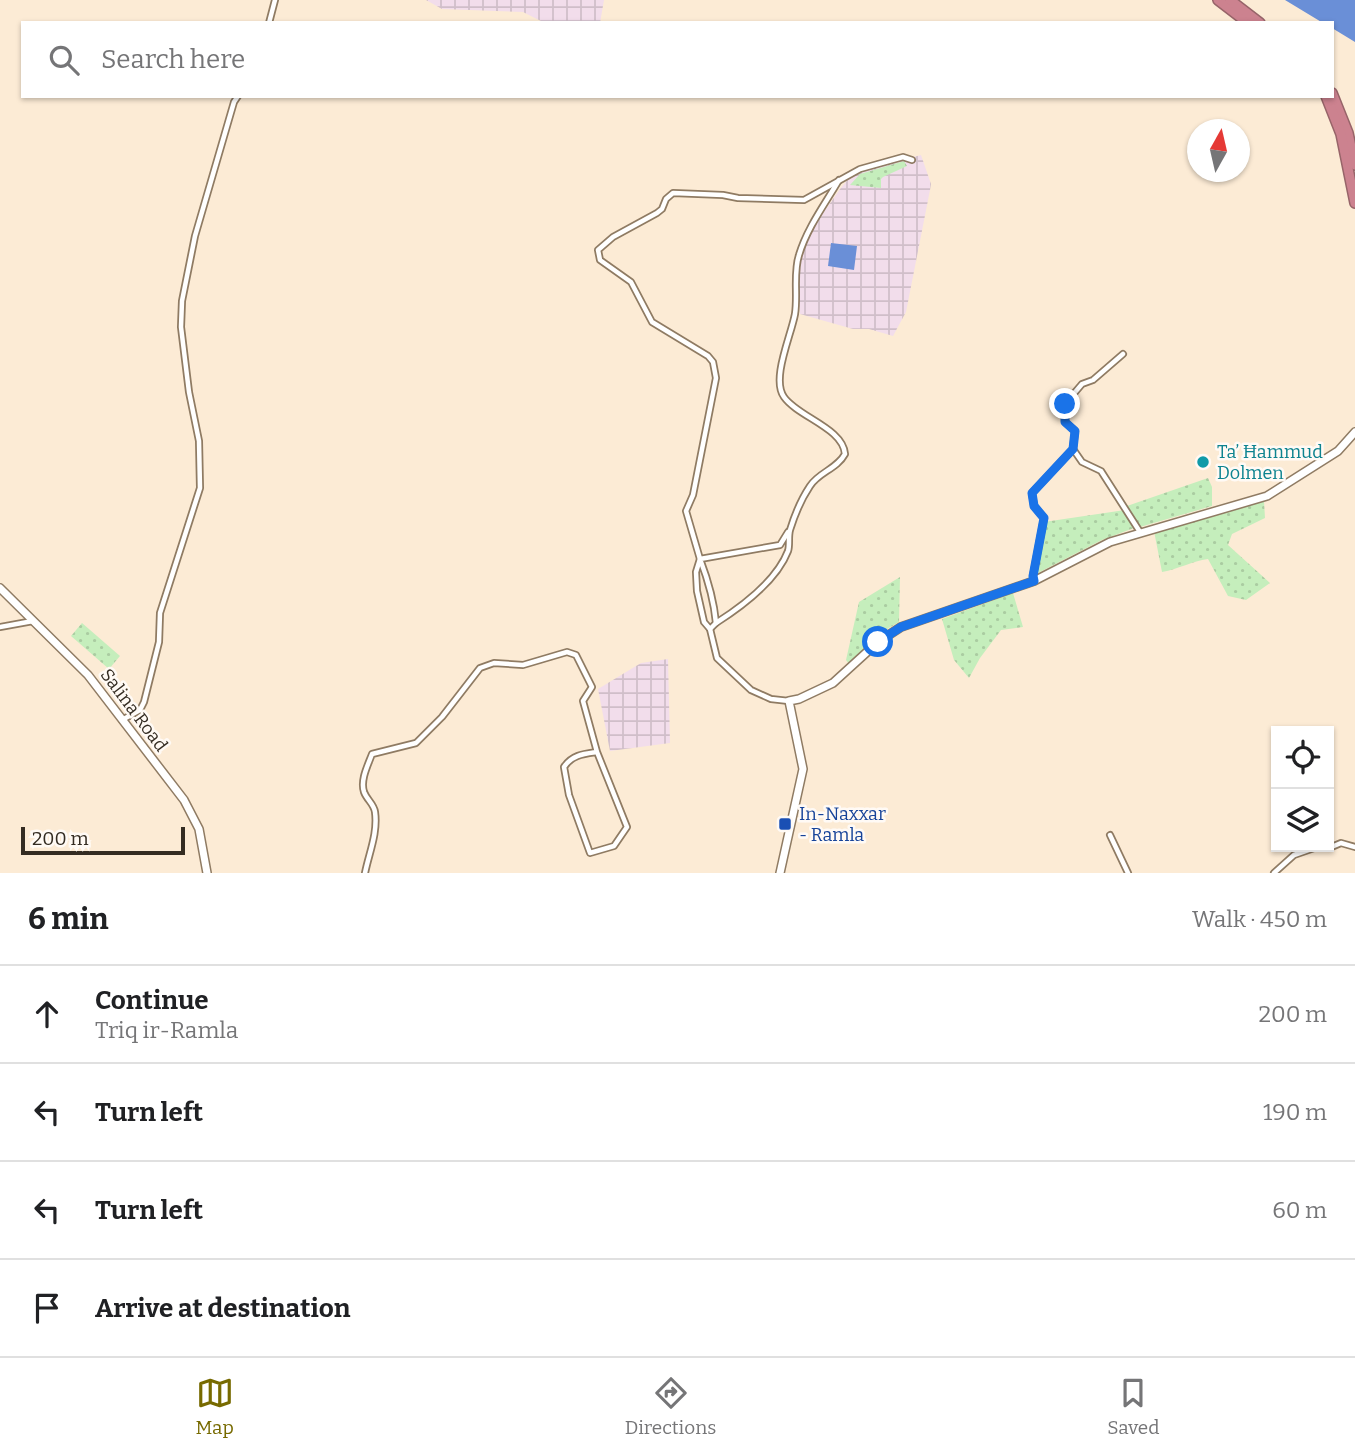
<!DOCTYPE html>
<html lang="en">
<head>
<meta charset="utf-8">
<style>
  :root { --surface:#fff; --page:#f6f6f6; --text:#202124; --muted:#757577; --line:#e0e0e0; --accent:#776a00 }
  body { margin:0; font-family:Bitter,serif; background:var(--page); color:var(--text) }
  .controls { position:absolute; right:21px; bottom:21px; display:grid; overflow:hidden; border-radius:0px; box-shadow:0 2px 5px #0004 }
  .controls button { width:63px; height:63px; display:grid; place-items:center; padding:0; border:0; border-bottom:2px solid var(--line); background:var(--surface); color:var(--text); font:35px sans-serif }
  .compass { position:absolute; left:1187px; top:119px; width:63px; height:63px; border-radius:50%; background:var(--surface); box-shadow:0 2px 5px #0004; rotate:8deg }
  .scale { position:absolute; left:21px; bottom:18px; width:164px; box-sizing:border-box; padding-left:7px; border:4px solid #342c22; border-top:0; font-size:19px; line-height:24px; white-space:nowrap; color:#342c22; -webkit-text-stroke:5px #fffaf5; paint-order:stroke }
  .stop { position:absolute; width:21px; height:21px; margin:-16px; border:5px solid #1a73e8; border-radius:50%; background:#fff }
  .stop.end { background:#1a73e8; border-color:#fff; box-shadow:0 2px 7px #0008 }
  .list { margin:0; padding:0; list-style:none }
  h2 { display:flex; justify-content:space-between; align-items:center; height:91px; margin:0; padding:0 28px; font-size:30px }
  h2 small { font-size:23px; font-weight:400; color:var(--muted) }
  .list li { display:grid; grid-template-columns:46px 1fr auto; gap:21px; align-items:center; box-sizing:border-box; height:98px; padding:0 28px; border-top:2px solid var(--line) }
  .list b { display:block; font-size:26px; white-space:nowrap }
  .list p { margin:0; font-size:23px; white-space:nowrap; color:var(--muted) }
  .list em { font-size:23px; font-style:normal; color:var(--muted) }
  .icon { flex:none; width:38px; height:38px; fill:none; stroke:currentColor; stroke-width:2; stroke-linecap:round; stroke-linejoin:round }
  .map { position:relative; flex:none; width:1355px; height:873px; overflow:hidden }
  .search { position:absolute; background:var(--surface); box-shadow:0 2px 5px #0004; left:21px; right:21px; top:21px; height:77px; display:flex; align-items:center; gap:18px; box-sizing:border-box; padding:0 24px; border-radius:0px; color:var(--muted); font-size:26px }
  .sheet { height:483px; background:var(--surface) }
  nav { display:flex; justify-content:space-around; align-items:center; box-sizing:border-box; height:98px; border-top:2px solid var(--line); background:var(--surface); font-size:19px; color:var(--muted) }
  nav a { display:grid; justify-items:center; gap:4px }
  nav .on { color:var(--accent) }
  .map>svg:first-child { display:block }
  .industrial { fill:url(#industrial-grid) }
  .grass { fill:url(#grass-dots) }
  .water { fill:#6a8fd7 }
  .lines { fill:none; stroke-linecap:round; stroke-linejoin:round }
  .street-casing { stroke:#8f7b63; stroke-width:8 }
  .secondary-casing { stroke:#8f7b63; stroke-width:10 }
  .highway-casing { stroke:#976469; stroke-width:12 }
  .street { stroke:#fff; stroke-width:4.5 }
  .secondary { stroke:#fff; stroke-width:7 }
  .highway { stroke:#cc828f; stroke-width:9 }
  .route { stroke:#1a73e8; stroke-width:9 }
  .culture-dot { fill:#0f9aa8; stroke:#fffaf5; stroke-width:2.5 }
  .transit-dot { fill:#1a4fb4; stroke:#fffaf5; stroke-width:2.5 }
  .labels { text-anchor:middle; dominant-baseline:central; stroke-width:5; stroke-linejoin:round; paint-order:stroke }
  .culture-label { font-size:18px; fill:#0d838f; stroke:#fffaf5; text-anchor:start }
  .street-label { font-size:18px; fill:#342c22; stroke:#fffaf5 }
  .transit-label { font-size:18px; fill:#164399; stroke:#fffaf5; text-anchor:start }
</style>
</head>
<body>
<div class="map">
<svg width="1355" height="873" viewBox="0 0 1355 873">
  <defs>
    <pattern id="industrial-grid" width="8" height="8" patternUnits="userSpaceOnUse" patternTransform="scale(1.75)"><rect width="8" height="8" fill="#f2ddeb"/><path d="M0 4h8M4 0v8" fill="none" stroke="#d0bec9"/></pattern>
    <pattern id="grass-dots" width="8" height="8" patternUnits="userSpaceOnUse" patternTransform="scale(1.75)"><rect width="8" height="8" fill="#c5eebc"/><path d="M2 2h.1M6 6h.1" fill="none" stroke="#aacca1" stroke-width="1.8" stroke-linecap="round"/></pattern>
  </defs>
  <rect width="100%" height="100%" fill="#fcebd5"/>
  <g class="industrial">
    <polygon points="426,0 604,0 600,23 545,23 523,12 442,9"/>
    <polygon points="921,155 931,184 930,190 906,312 893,336 869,329 853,329 800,314 798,264 812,229 840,189 850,177 863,170"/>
    <polygon points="668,659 670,743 610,751 598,689 641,663"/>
  </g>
  <g class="grass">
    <polygon points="904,161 907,166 883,177 881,179 881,188 850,185 860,174"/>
    <polygon points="1208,478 1212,487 1212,506 1140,527 1127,506"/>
    <path d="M1264 501 1265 518 1232 534 1228 545 1270 583 1246 600 1228 596 1208 559C1192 561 1179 569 1162 572L1154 531Z"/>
    <polygon points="1125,510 1134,528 1102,540 1034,575 1044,522"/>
    <polygon points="900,577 899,622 877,635 849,664 846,660 859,602"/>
    <polygon points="1013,593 1023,627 1001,630 980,658 969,678 954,660 942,619"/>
    <polygon points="82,623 120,656 109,669 71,636"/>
  </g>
  <g class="water">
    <polygon points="1285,0 1355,0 1355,42 1332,28 1332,23 1323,23"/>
    <polygon points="831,243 857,246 854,270 828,266"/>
  </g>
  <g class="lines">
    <defs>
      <g id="street">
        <polyline points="269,23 275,0"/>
        <polyline points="1123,354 1093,380 1082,384 1065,404 1065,422 1075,431 1073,449 1082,462 1101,471 1140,532"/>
        <polyline points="1034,581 1033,576 1044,518 1034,506 1032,493 1073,449"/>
        <path d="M716 623C741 607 777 580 788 551 790 545 788 537 790 530 794 517 802 498 810 486 819 472 837 469 845 454 843 428 798 417 784 397 771 379 791 336 795 314 798 295 793 273 799 255 807 228 825 204 839 180"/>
        <polyline points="0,627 33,621"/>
        <path d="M710 629 716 623C714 601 708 580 700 559L780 545 788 532"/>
        <polyline points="789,701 771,699 751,690 717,658 710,629 704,622 697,591 696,572 700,559 686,511 693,495 716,378 713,362 708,356 652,322 631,282 600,260 598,250 613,237 657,213 662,209 666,199 673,193 723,195 738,198 804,200 860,169 903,157 912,160"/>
        <polyline points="122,720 140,710 144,702 159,642 160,613 200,488 199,441 189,392 181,327 182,301 195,236 234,102 238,96"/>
        <polyline points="1110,835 1128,873"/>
        <polyline points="1321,847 1329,848 1341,843 1355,847"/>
        <path d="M365 873C369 853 378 833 375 812 374 804 367 800 364 792 360 780 368 765 372 754L416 743 442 717 480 668 494 663 523 665 567 652 576 655 592 687 583 701 597 752 627 827 614 846 590 853 569 795 564 767C572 755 583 754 597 752"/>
        <polyline points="1274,873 1294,855 1317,847"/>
      </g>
      <g id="secondary">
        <polyline points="0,588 88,675 184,800 199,829 207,873"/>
        <polyline points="780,873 803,769 789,701 799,699 833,683 878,642 901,627 1034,581 1110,542 1267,496 1338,451 1355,432"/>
      </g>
      <g id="highway">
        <polyline points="1218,0 1248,23"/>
        <polyline points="1230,0 1260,23"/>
        <polyline points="1332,93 1348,133 1355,165"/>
        <polyline points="1326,96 1341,134 1355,203"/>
      </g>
    </defs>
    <use href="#street" class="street-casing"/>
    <use href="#secondary" class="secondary-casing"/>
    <use href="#highway" class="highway-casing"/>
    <use href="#street" class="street"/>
    <use href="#secondary" class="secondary"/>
    <use href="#highway" class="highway"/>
  </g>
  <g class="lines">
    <polyline class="route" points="878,642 901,627 1034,581 1033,576 1044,518 1034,506 1032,493 1073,449 1075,431 1065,422 1065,404"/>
  </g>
  <circle class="culture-dot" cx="1203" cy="462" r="7"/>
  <rect class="transit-dot" x="778" y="817" width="14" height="14" rx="3.5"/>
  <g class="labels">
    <g class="culture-label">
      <text x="1217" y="452">Ta’ Ħammud<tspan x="1217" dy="21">Dolmen</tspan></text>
    </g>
    <g class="street-label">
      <text transform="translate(134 710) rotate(53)">Salina Road</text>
    </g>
    <g class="transit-label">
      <text x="799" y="814">In-Naxxar<tspan x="799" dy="21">- Ramla</tspan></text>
    </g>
  </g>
</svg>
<div class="controls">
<button><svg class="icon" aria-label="locate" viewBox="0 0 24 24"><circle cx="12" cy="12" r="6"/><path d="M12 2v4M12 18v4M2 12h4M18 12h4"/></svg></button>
<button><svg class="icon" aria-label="layers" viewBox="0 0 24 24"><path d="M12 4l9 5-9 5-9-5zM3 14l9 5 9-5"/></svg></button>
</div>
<svg class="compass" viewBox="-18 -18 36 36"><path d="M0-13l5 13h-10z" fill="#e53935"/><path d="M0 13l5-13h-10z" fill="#757577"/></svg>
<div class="scale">200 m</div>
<div class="stop" style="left:878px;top:642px"></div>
<div class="stop end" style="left:1065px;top:404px"></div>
<div class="search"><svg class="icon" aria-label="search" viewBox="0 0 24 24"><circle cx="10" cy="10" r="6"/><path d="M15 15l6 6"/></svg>Search here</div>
</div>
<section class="sheet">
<h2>6 min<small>Walk · 450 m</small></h2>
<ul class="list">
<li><svg class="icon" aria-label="ahead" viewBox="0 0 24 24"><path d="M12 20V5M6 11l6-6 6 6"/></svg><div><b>Continue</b><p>Triq ir-Ramla</p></div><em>200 m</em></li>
<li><svg class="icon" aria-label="left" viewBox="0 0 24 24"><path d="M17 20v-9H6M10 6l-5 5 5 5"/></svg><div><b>Turn left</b></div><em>190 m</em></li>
<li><svg class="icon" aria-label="left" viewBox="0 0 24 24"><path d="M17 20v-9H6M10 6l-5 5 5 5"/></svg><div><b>Turn left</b></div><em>60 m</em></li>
<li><svg class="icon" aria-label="arrive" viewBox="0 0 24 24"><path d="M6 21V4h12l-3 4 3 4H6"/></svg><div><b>Arrive at destination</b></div></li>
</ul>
</section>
<nav>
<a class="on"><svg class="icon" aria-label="map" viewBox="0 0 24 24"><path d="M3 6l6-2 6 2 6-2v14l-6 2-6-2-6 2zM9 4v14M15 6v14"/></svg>Map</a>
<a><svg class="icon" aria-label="directions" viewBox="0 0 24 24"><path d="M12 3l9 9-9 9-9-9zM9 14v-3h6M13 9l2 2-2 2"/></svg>Directions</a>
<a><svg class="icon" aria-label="saved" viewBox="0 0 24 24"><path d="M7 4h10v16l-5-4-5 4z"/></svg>Saved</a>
</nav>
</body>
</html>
